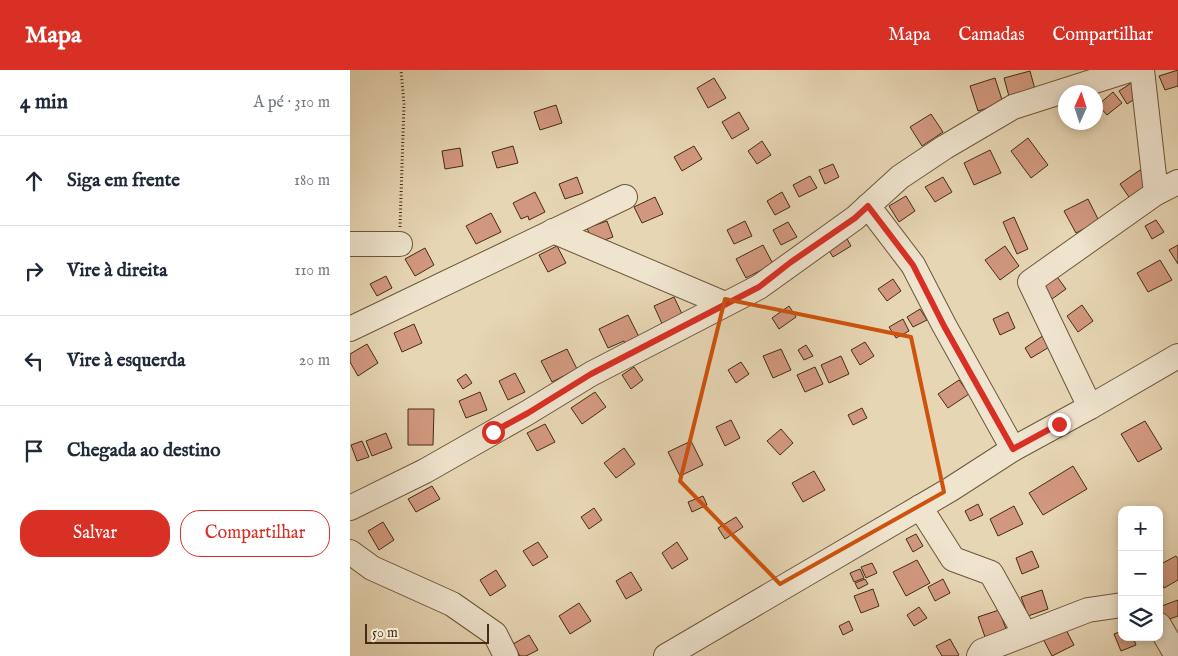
<!DOCTYPE html>
<html lang="pt">
<head>
<meta charset="utf-8">
<style>
  :root { --surface:#fff; --page:#f2f2f3; --text:#1f2937; --muted:#747a83; --line:#e0e1e3; --accent:#d93025 }
  body { margin:0; font-family:"IM FELL English",serif; background:var(--page); color:var(--text) }
  .controls { position:absolute; right:15px; bottom:15px; display:grid; overflow:hidden; border-radius:10px; box-shadow:0 2px 8px #0003 }
  .controls button { width:45px; height:45px; display:grid; place-items:center; padding:0; border:0; border-bottom:1px solid var(--line); background:var(--surface); color:var(--text); font:25px sans-serif }
  .compass { position:absolute; left:708px; top:15px; width:45px; height:45px; border-radius:50%; background:var(--surface); box-shadow:0 2px 8px #0003; rotate:3deg }
  .scale { position:absolute; left:15px; bottom:12px; width:124px; box-sizing:border-box; padding-left:5px; border:2px solid #442c12; border-top:0; font-size:14px; line-height:18px; white-space:nowrap; color:#442c12; -webkit-text-stroke:4px #efe4ce; paint-order:stroke }
  .stop { position:absolute; width:15px; height:15px; margin:-11px; border:4px solid #d93025; border-radius:50%; background:#fff }
  .stop.end { background:#d93025; border-color:#fff; box-shadow:0 1px 5px #0008 }
  .list { margin:0; padding:0; list-style:none }
  h2 { display:flex; justify-content:space-between; align-items:center; height:65px; margin:0; padding:0 20px; font-size:21px }
  h2 small { font-size:16px; font-weight:400; color:var(--muted) }
  .list li { display:grid; grid-template-columns:32px 1fr auto; gap:15px; align-items:center; box-sizing:border-box; height:90px; padding:0 20px; border-top:1px solid var(--line) }
  .list b { display:block; font-size:19px; white-space:nowrap }
  .list em { font-size:16px; font-style:normal; color:var(--muted) }
  .actions { display:flex; gap:10px; padding:15px 20px }
  .actions a { flex:1; padding:11px 0; border:1px solid var(--accent); border-radius:20px; text-align:center; font-size:18px; color:var(--accent) }
  .actions .main { background:var(--accent); color:#fff }
  .icon { flex:none; width:28px; height:28px; fill:none; stroke:currentColor; stroke-width:2; stroke-linecap:round; stroke-linejoin:round }
  .map { position:relative; flex:none; width:828px; height:586px; overflow:hidden }
  header { display:flex; align-items:center; gap:30px; box-sizing:border-box; height:70px; padding:0 25px; background:var(--accent); color:#fff }
  header strong { font-size:24px }
  nav { display:flex; gap:28px; margin-inline-start:auto; font-size:18px }
  main { display:flex }
  aside { flex:1; background:var(--surface) }
  .map>svg:first-child { display:block }
  .building { fill:#d2987f; stroke:#442c12 }
  .lines { fill:none; stroke-linecap:round; stroke-linejoin:round }
  .minor-casing { stroke:#6d563a; stroke-width:26 }
  .path { stroke:#442c12; stroke-width:3; stroke-dasharray:1 2.5; stroke-linecap:butt }
  .minor { stroke:#efe4ce; stroke-width:24 }
  .route { stroke:#d93025; stroke-width:6 }
  .marked { fill:none; stroke:#cf520d; stroke-width:4; stroke-linejoin:round }
</style>
</head>
<body>
<header>
<strong>Mapa</strong>
<nav><a>Mapa</a><a>Camadas</a><a>Compartilhar</a></nav>
</header>
<main>
<aside>
<h2>4 min<small>A pé · 310 m</small></h2>
<ul class="list">
<li><svg class="icon" aria-label="ahead" viewBox="0 0 24 24"><path d="M12 20V5M6 11l6-6 6 6"/></svg><div><b>Siga em frente</b></div><em>180 m</em></li>
<li><svg class="icon" aria-label="right" viewBox="0 0 24 24"><path d="M7 20v-9h11M14 6l5 5-5 5"/></svg><div><b>Vire à direita</b></div><em>110 m</em></li>
<li><svg class="icon" aria-label="left" viewBox="0 0 24 24"><path d="M17 20v-9H6M10 6l-5 5 5 5"/></svg><div><b>Vire à esquerda</b></div><em>20 m</em></li>
<li><svg class="icon" aria-label="arrive" viewBox="0 0 24 24"><path d="M6 21V4h12l-3 4 3 4H6"/></svg><div><b>Chegada ao destino</b></div></li>
</ul>
<div class="actions"><a class="main">Salvar</a><a>Compartilhar</a></div>
</aside>
<div class="map">
<svg width="828" height="586" viewBox="0 0 828 586">
  <rect width="100%" height="100%" fill="#e7d6b4"/>
  <filter id="stains"><feTurbulence type="fractalNoise" baseFrequency=".004" numOctaves="4"/><feColorMatrix values="0 0 0 0 .2 0 0 0 0 .09 0 0 0 0 .02 0 0 0 .5 -.17"/></filter>
  <radialGradient id="worn" r=".72"><stop offset=".6" stop-color="#630" stop-opacity="0"/><stop offset="1" stop-color="#630" stop-opacity=".3"/></radialGradient>
  <g class="building">
    <polygon points="828,0 828,16 815,20 809,6"/>
    <polygon points="680,1 686,23 660,30 654,8"/>
    <polygon points="364,8 376,28 358,38 347,18"/>
    <polygon points="645,8 653,33 628,41 620,16"/>
    <polygon points="783,12 791,25 777,34 769,21"/>
    <polygon points="763,22 772,33 757,45 748,35"/>
    <polygon points="206,35 212,53 190,60 184,42"/>
    <polygon points="389,42 399,59 382,69 372,52"/>
    <polygon points="581,44 593,62 572,76 560,57"/>
    <polygon points="678,68 698,95 681,108 661,81"/>
    <polygon points="412,71 421,85 407,94 398,81"/>
    <polygon points="163,76 168,93 147,98 142,82"/>
    <polygon points="344,76 352,89 332,101 324,87"/>
    <polygon points="110,78 113,96 95,99 92,81"/>
    <polygon points="640,80 651,103 624,115 614,93"/>
    <polygon points="483,94 489,107 475,114 469,100"/>
    <polygon points="790,100 802,117 781,130 770,114"/>
    <polygon points="460,106 467,118 449,127 443,115"/>
    <polygon points="227,107 233,123 215,129 209,114"/>
    <polygon points="593,107 602,122 585,132 575,117"/>
    <polygon points="185,122 195,142 179,150 178,146 171,149 163,133"/>
    <polygon points="432,122 440,137 425,145 417,131"/>
    <polygon points="556,126 565,141 549,152 539,136"/>
    <polygon points="305,127 313,144 292,153 284,137"/>
    <polygon points="738,129 749,151 726,163 714,141"/>
    <polygon points="141,143 151,162 126,174 116,156"/>
    <polygon points="664,147 678,179 667,184 653,152"/>
    <polygon points="806,150 814,162 802,169 795,156"/>
    <polygon points="257,151 263,167 243,174 237,158"/>
    <polygon points="395,151 402,166 384,174 377,160"/>
    <polygon points="438,152 447,167 431,175 423,160"/>
    <polygon points="492,160 501,176 483,187 473,171"/>
    <polygon points="413,175 423,194 396,208 386,189"/>
    <polygon points="828,175 828,194 819,180"/>
    <polygon points="207,176 216,193 198,202 189,185"/>
    <polygon points="655,176 669,196 650,210 635,190"/>
    <polygon points="75,178 84,195 65,206 55,189"/>
    <polygon points="810,190 822,210 798,222 787,203"/>
    <polygon points="705,204 716,219 702,229 691,214"/>
    <polygon points="36,206 42,218 27,226 20,214"/>
    <polygon points="543,209 551,221 537,231 528,219"/>
    <polygon points="324,227 333,246 313,256 304,236"/>
    <polygon points="732,235 743,251 728,262 717,246"/>
    <polygon points="439,236 446,247 429,259 422,248"/>
    <polygon points="570,239 577,250 563,257 557,247"/>
    <polygon points="658,242 665,258 650,265 643,249"/>
    <polygon points="278,245 289,267 275,274 274,271 258,278 249,259"/>
    <polygon points="553,249 559,261 546,268 539,257"/>
    <polygon points="64,254 72,273 52,282 44,263"/>
    <polygon points="694,265 701,276 681,288 675,278"/>
    <polygon points="515,272 524,286 510,295 501,280"/>
    <polygon points="17,274 28,293 8,306 0,292 0,284"/>
    <polygon points="456,275 463,286 454,290 448,280"/>
    <polygon points="217,279 227,299 202,312 191,291"/>
    <polygon points="431,279 441,300 423,308 413,286"/>
    <polygon points="491,286 499,304 479,313 471,295"/>
    <polygon points="391,292 399,304 386,313 378,300"/>
    <polygon points="284,297 293,310 281,319 272,305"/>
    <polygon points="465,297 473,314 455,322 447,305"/>
    <polygon points="165,303 175,322 158,330 149,311"/>
    <polygon points="116,304 122,313 113,319 107,310"/>
    <polygon points="609,310 619,324 598,338 588,324"/>
    <polygon points="130,322 137,340 116,348 109,331"/>
    <polygon points="245,322 256,337 232,354 221,338"/>
    <polygon points="512,338 517,348 503,355 498,345"/>
    <polygon points="58,339 84,339 83,375 58,375"/>
    <polygon points="381,350 390,368 375,376 366,357"/>
    <polygon points="795,351 812,379 788,392 771,364"/>
    <polygon points="195,354 205,372 187,381 177,363"/>
    <polygon points="431,359 443,373 430,385 417,371"/>
    <polygon points="36,363 42,378 22,386 16,371"/>
    <polygon points="12,371 19,387 7,391 1,375"/>
    <polygon points="341,371 353,395 330,406 318,382"/>
    <polygon points="274,378 285,394 266,408 254,393"/>
    <polygon points="723,396 737,419 693,445 679,423"/>
    <polygon points="464,401 475,420 453,432 442,413"/>
    <polygon points="82,416 90,429 66,442 58,429"/>
    <polygon points="353,426 357,435 342,442 338,432"/>
    <polygon points="628,434 633,445 620,451 615,441"/>
    <polygon points="664,436 673,454 648,466 640,449"/>
    <polygon points="244,438 252,450 239,459 231,447"/>
    <polygon points="386,447 393,457 375,469 368,458"/>
    <polygon points="33,452 44,470 29,480 18,461"/>
    <polygon points="566,464 573,476 563,482 556,469"/>
    <polygon points="188,472 198,487 183,496 173,481"/>
    <polygon points="327,472 338,489 322,499 312,483"/>
    <polygon points="682,481 689,497 672,504 666,488"/>
    <polygon points="826,486 828,489 828,510 814,518 809,509 809,495"/>
    <polygon points="567,490 580,513 556,526 543,502"/>
    <polygon points="522,493 527,503 516,508 511,497"/>
    <polygon points="510,499 514,508 504,512 500,503"/>
    <polygon points="146,500 156,516 140,526 130,510"/>
    <polygon points="281,502 292,520 276,529 266,511"/>
    <polygon points="515,509 518,514 508,519 505,513"/>
    <polygon points="593,509 600,523 585,531 578,517"/>
    <polygon points="523,519 529,536 511,543 504,526"/>
    <polygon points="692,520 698,539 678,546 671,527"/>
    <polygon points="828,530 828,546 814,551 809,537"/>
    <polygon points="229,533 241,551 220,564 209,546"/>
    <polygon points="569,537 577,548 564,556 557,545"/>
    <polygon points="649,540 656,559 635,567 628,547"/>
    <polygon points="499,551 503,560 493,565 489,556"/>
    <polygon points="713,554 724,575 702,586 691,565"/>
    <polygon points="772,561 772,567 783,567 786,575 771,581 764,564"/>
    <polygon points="179,565 188,580 176,586 170,586 163,574"/>
    <polygon points="600,569 609,585 607,586 592,586 586,576"/>
  </g>
  <g class="lines">
    <defs>
      <g id="minor">
        <polyline points="806,123 828,112"/>
        <polyline points="518,136 563,195 594,255 663,379"/>
        <polyline points="203,161 375,234"/>
        <polyline points="0,174 50,174"/>
        <polyline points="0,259 275,127"/>
        <polyline points="740,337 680,212 806,123 792,0"/>
        <polyline points="570,437 603,489 641,503 675,564"/>
        <polyline points="0,438 75,401 177,343 241,304 409,217 505,148 550,107 595,77 663,37 779,0"/>
        <polyline points="0,482 22,498 102,534 145,564 156,586"/>
        <polyline points="809,555 827,586"/>
        <polyline points="316,586 601,419 663,379 740,337 828,286"/>
        <polyline points="629,586 632,581 738,540 772,535"/>
      </g>
    </defs>
    <use href="#minor" class="minor-casing"/>
    <polyline class="path" points="50,157 54,34 51,0"/>
    <use href="#minor" class="minor"/>
  </g>
  <g class="lines">
    <polyline class="route" points="143,362 178,343 241,304 409,217 441,192 505,148 518,136 563,195 594,256 663,379 709,354"/>
  </g>
  <path class="marked" d="M375 229 561 267 594 422 430 514 330 411Z"/>
  <rect width="100%" height="100%" filter="url(#stains)"/>
  <rect width="100%" height="100%" fill="url(#worn)"/>
</svg>
<div class="controls">
<button>+</button>
<button>−</button>
<button><svg class="icon" aria-label="layers" viewBox="0 0 24 24"><path d="M12 4l9 5-9 5-9-5zM3 14l9 5 9-5"/></svg></button>
</div>
<svg class="compass" viewBox="-18 -18 36 36"><path d="M0-13l5 13h-10z" fill="#e53935"/><path d="M0 13l5-13h-10z" fill="#747a83"/></svg>
<div class="scale">50 m</div>
<div class="stop" style="left:143px;top:362px"></div>
<div class="stop end" style="left:709px;top:354px"></div>
</div>
</main>
</body>
</html>
